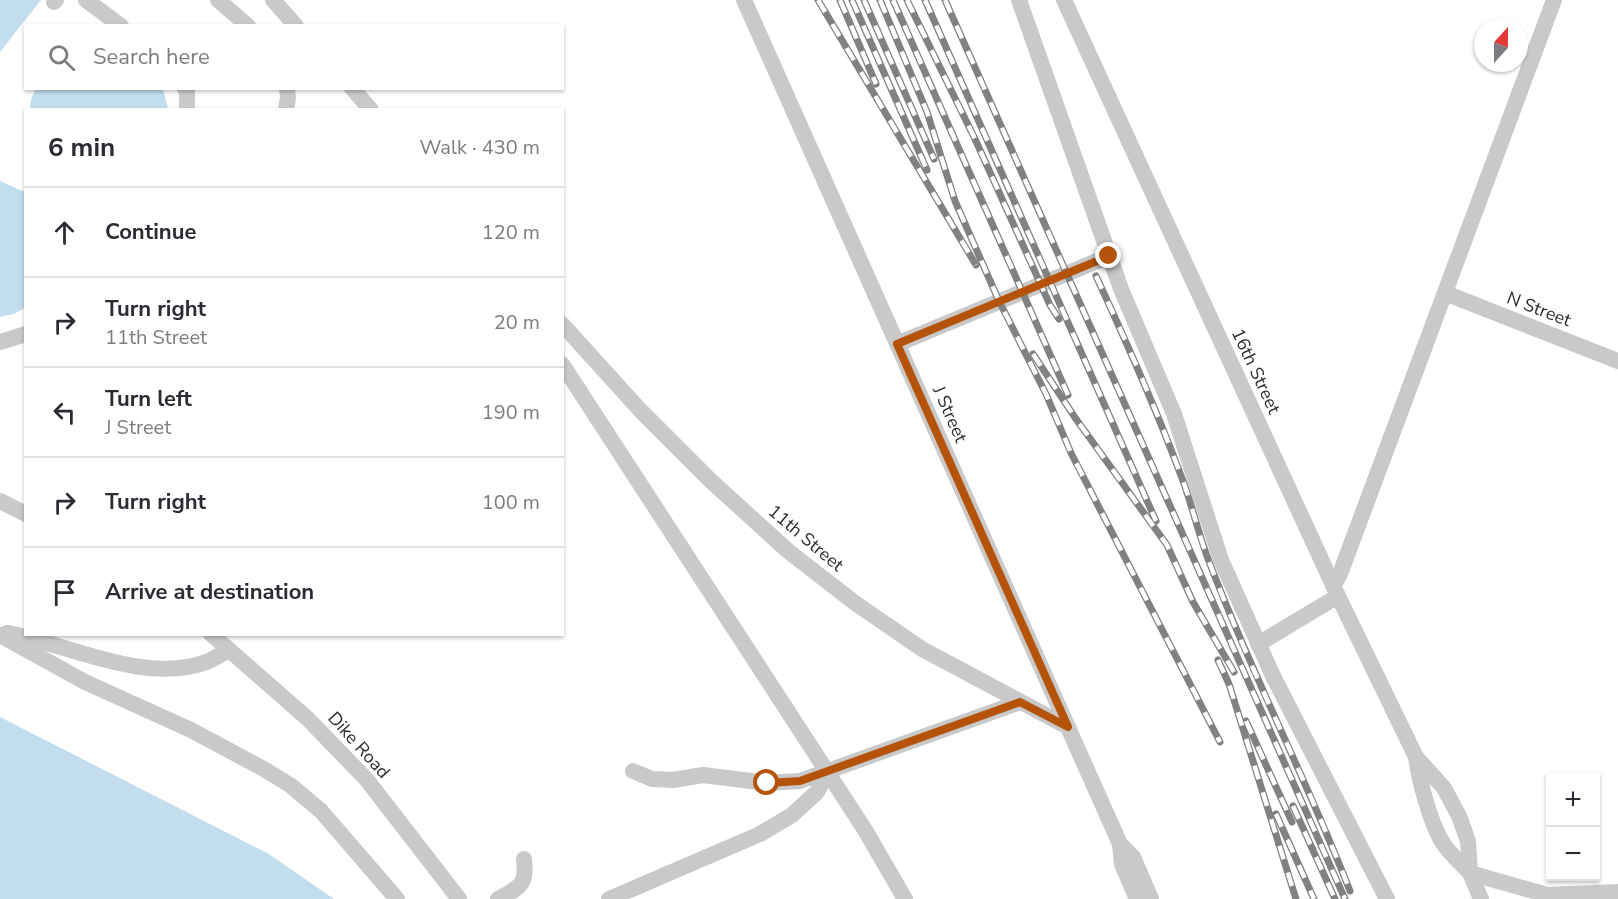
<!DOCTYPE html>
<html lang="en">
<head>
<meta charset="utf-8">
<style>
  :root { --surface:#fff; --page:#f2f2f3; --text:#2b2b33; --muted:#7c7c81; --line:#e1e1e2 }
  body { margin:0; font-family:"Nunito Sans",sans-serif; background:var(--page); color:var(--text) }
  .controls { position:absolute; right:18px; bottom:18px; display:grid; overflow:hidden; border-radius:0px; box-shadow:0 2px 4px #0004 }
  .controls button { width:54px; height:54px; display:grid; place-items:center; padding:0; border:0; border-bottom:2px solid var(--line); background:var(--surface); color:var(--text); font:30px sans-serif }
  .compass { position:absolute; left:1474px; top:18px; width:54px; height:54px; border-radius:50%; background:var(--surface); box-shadow:0 2px 4px #0004; rotate:21deg }
  .stop { position:absolute; width:18px; height:18px; margin:-14px; border:4px solid #b45309; border-radius:50%; background:#fff }
  .stop.end { background:#b45309; border-color:#fff; box-shadow:0 2px 6px #0008 }
  .list { margin:0; padding:0; list-style:none }
  h2 { display:flex; justify-content:space-between; align-items:center; height:78px; margin:0; padding:0 24px; font-size:26px }
  h2 small { font-size:20px; font-weight:400; color:var(--muted) }
  .list li { display:grid; grid-template-columns:39px 1fr auto; gap:18px; align-items:center; box-sizing:border-box; height:90px; padding:0 24px; border-top:2px solid var(--line) }
  .list b { display:block; font-size:22px; white-space:nowrap }
  .list p { margin:0; font-size:20px; white-space:nowrap; color:var(--muted) }
  .list em { font-size:20px; font-style:normal; color:var(--muted) }
  .icon { flex:none; width:33px; height:33px; fill:none; stroke:currentColor; stroke-width:2; stroke-linecap:round; stroke-linejoin:round }
  .map { position:relative; flex:none; width:1618px; height:899px; overflow:hidden }
  .search { position:absolute; background:var(--surface); box-shadow:0 2px 4px #0004; left:24px; top:24px; width:540px; height:66px; display:flex; align-items:center; gap:15px; box-sizing:border-box; padding:0 21px; border-radius:0px; color:var(--muted); font-size:22px }
  .panel { position:absolute; background:var(--surface); box-shadow:0 2px 4px #0004; left:24px; top:108px; width:540px; height:528px; border-radius:0px }
  .map>svg:first-child { display:block }
  .water { fill:#c2ddee }
  .lines { fill:none; stroke-linecap:round; stroke-linejoin:round }
  .minor { stroke:#c9c9c9; stroke-width:16 }
  .rail-casing { stroke:#818181; stroke-width:7 }
  .rail { stroke:#fff; stroke-width:4.5; stroke-dasharray:14; stroke-linecap:butt }
  .route { stroke:#b45309; stroke-width:8 }
  .labels { text-anchor:middle; dominant-baseline:central; stroke-width:6; stroke-linejoin:round; paint-order:stroke }
  .street-label { font-size:18px; fill:#2c2c2c; stroke:#fff }
</style>
</head>
<body>
<div class="map">
<svg width="1618" height="899" viewBox="0 0 1618 899">
  <rect width="100%" height="100%" fill="#fff"/>
  <g class="water">
    <polygon points="0,0 41,0 0,52"/>
    <polygon points="35,89 163,89 168,109 30,109 31,100"/>
    <polygon points="0,181 25,192 26,307 14,314 0,317"/>
    <polygon points="0,717 269,854 334,899 0,899"/>
  </g>
  <g class="lines">
    <g class="minor">
      <polyline points="86,0 121,26"/>
      <polyline points="218,0 248,26"/>
      <polyline points="273,0 296,26"/>
      <polyline points="744,0 1120,844 1122,864 1137,899"/>
      <polyline points="1019,0 1121,289 1174,414 1221,560 1273,676 1387,899"/>
      <polyline points="1064,0 1338,596 1416,757 1444,788 1459,816 1468,841 1470,873 1481,899"/>
      <polyline points="54,2 56,0"/>
      <polyline points="185,88 187,93 187,110"/>
      <polyline points="352,88 371,110"/>
      <polyline points="286,110 288,98 287,88"/>
      <polyline points="1445,293 1618,361"/>
      <polyline points="562,324 640,410 711,481 788,551 855,603 922,649 1068,727"/>
      <polyline points="0,342 26,334"/>
      <polyline points="897,344 1109,256"/>
      <polyline points="562,364 865,830 905,899"/>
      <polyline points="0,501 26,514"/>
      <polyline points="1333,586 1340,574 1554,0"/>
      <path d="M7 633C69 644 146 686 209 661 216 658 223 653 229 650"/>
      <polyline points="211,634 308,719 367,780 459,899"/>
      <polyline points="0,635 85,682 191,730 262,768 290,785 321,811 397,899"/>
      <polyline points="1258,644 1338,596"/>
      <path d="M1416 757C1419 780 1431 827 1445 846 1452 856 1462 864 1470 873"/>
      <polyline points="633,771 652,779 673,780 703,775 767,783 800,781 1020,702"/>
      <polyline points="1120,844 1133,857 1151,899"/>
      <polyline points="1470,873 1547,895 1618,892"/>
      <path d="M498 899C520 887 527 886 524 859"/>
      <polyline points="609,899 760,834 792,815 817,792 828,772"/>
    </g>
    <defs>
      <g id="rail">
        <polyline points="818,0 976,265"/>
        <polyline points="840,0 876,84"/>
        <polyline points="852,0 927,170"/>
        <polyline points="864,0 934,159"/>
        <polyline points="880,0 927,112 955,201 999,301 1046,394 1071,453 1220,742"/>
        <polyline points="893,0 1068,395"/>
        <polyline points="907,0 975,139 1050,305 1059,319"/>
        <polyline points="925,0 1156,521"/>
        <polyline points="945,0 1345,899"/>
        <path d="M1096 276C1126 341 1155 406 1180 473 1192 503 1198 534 1210 564 1252 675 1307 780 1350 891"/>
        <polyline points="1033,354 1076,419 1167,545 1193,602 1234,672"/>
        <polyline points="1218,660 1229,684 1296,899"/>
        <polyline points="1246,721 1292,822"/>
        <polyline points="1293,806 1335,899"/>
        <polyline points="1276,814 1314,899"/>
      </g>
    </defs>
    <use href="#rail" class="rail-casing"/>
    <use href="#rail" class="rail"/>
  </g>
  <g class="lines">
    <polyline class="route" points="767,783 800,781 1020,702 1068,727 897,344 1109,256"/>
  </g>
  <g class="labels">
    <g class="street-label">
      <text transform="translate(1539 309) rotate(21)">N Street</text>
      <text transform="translate(1256 371) rotate(65)">16th Street</text>
      <text transform="translate(950 414) rotate(66)">J Street</text>
      <text transform="translate(806 538) rotate(40)">11th Street</text>
      <text transform="translate(359 745) rotate(48)">Dike Road</text>
    </g>
  </g>
</svg>
<div class="controls">
<button>+</button>
<button>−</button>
</div>
<svg class="compass" viewBox="-18 -18 36 36"><path d="M0-13l5 13h-10z" fill="#e53935"/><path d="M0 13l5-13h-10z" fill="#7c7c81"/></svg>
<div class="stop" style="left:767px;top:783px"></div>
<div class="stop end" style="left:1109px;top:256px"></div>
<div class="search"><svg class="icon" aria-label="search" viewBox="0 0 24 24"><circle cx="10" cy="10" r="6"/><path d="M15 15l6 6"/></svg>Search here</div>
<section class="panel">
<h2>6 min<small>Walk · 430 m</small></h2>
<ul class="list">
<li><svg class="icon" aria-label="ahead" viewBox="0 0 24 24"><path d="M12 20V5M6 11l6-6 6 6"/></svg><div><b>Continue</b></div><em>120 m</em></li>
<li><svg class="icon" aria-label="right" viewBox="0 0 24 24"><path d="M7 20v-9h11M14 6l5 5-5 5"/></svg><div><b>Turn right</b><p>11th Street</p></div><em>20 m</em></li>
<li><svg class="icon" aria-label="left" viewBox="0 0 24 24"><path d="M17 20v-9H6M10 6l-5 5 5 5"/></svg><div><b>Turn left</b><p>J Street</p></div><em>190 m</em></li>
<li><svg class="icon" aria-label="right" viewBox="0 0 24 24"><path d="M7 20v-9h11M14 6l5 5-5 5"/></svg><div><b>Turn right</b></div><em>100 m</em></li>
<li><svg class="icon" aria-label="arrive" viewBox="0 0 24 24"><path d="M6 21V4h12l-3 4 3 4H6"/></svg><div><b>Arrive at destination</b></div></li>
</ul>
</section>
</div>
</body>
</html>
